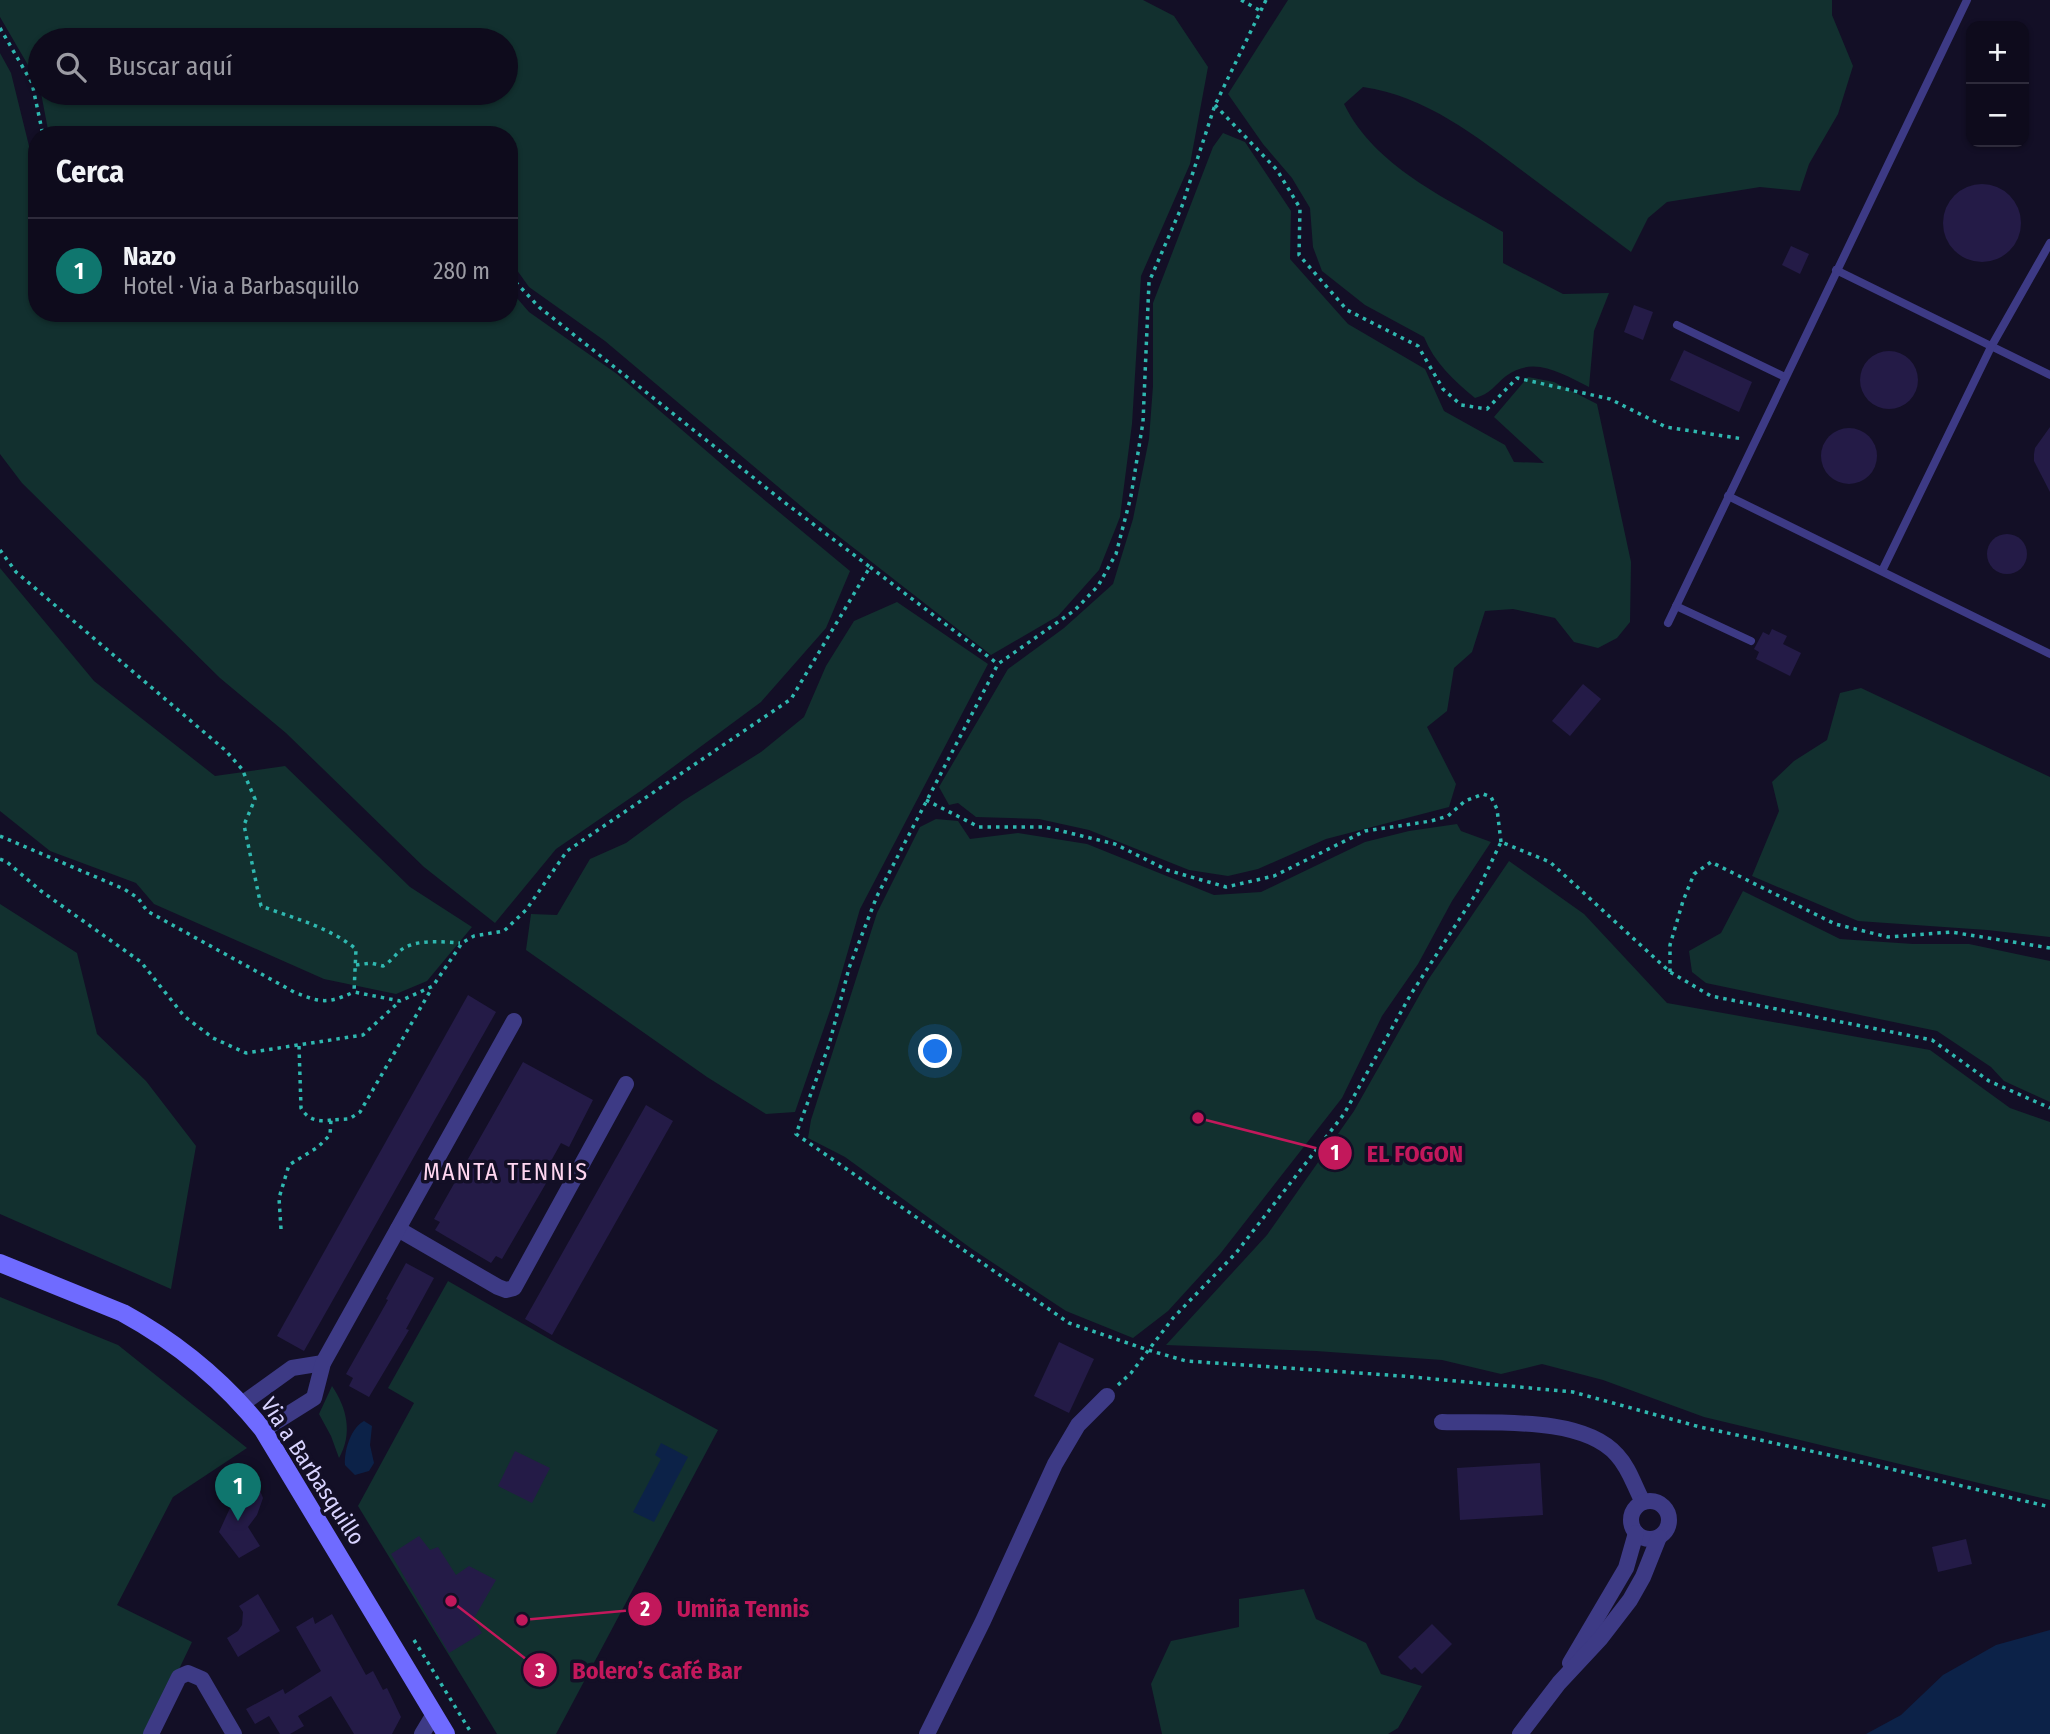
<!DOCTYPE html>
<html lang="es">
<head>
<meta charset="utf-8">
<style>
  :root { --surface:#0e0b1c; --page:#171425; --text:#f1f3f6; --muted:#9b9ba3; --line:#2e2b3b; --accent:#0f766e }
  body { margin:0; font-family:"Fira Sans Condensed",sans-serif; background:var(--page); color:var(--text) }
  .controls { position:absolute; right:21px; top:21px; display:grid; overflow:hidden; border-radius:14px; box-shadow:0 2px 5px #0004 }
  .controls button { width:63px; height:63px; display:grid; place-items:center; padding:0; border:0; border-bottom:2px solid var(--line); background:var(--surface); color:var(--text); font:35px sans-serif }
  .you { position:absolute; left:936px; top:1052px; width:24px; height:24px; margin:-18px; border:5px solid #fff; border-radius:50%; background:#1a73e8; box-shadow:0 0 0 10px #1a73e833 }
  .badge { display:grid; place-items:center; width:46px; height:46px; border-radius:50%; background:var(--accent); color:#fff; font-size:23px; font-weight:700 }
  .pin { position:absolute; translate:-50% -58px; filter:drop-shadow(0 2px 4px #0008) }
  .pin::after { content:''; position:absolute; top:37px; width:24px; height:21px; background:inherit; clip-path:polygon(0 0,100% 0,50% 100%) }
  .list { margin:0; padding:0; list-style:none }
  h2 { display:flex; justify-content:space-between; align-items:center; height:91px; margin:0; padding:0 28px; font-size:30px }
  h2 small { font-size:23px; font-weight:400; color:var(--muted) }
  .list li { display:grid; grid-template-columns:46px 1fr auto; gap:21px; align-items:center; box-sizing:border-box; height:105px; padding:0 28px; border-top:2px solid var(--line) }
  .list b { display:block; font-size:26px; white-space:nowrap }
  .list p { margin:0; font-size:23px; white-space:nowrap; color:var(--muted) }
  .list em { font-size:23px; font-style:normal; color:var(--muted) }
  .icon { flex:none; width:38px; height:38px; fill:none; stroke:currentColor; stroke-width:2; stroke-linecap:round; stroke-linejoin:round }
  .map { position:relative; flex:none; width:2050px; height:1734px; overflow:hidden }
  .search { position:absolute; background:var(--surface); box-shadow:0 2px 5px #0004; left:28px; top:28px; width:490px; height:77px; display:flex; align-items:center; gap:18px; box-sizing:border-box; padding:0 24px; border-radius:38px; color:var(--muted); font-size:26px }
  .panel { position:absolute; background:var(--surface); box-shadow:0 2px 5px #0004; left:28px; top:126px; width:490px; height:196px; border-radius:28px }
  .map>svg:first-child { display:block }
  .green { fill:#12302f }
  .water { fill:#0c2248 }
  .building { fill:#241b47 }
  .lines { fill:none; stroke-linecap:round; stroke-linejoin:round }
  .path { stroke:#2fb8b0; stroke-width:3.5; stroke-dasharray:3.5 5; stroke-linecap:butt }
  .service { stroke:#3d3a85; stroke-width:8 }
  .minor { stroke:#3d3a85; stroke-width:16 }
  .secondary { stroke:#6f6bff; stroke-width:18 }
  .labels { text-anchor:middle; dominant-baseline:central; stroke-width:7; stroke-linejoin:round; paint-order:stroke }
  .street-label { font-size:23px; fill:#d9d4ff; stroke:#130f26 }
  .neighbourhood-label { font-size:24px; letter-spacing:2px; fill:#ffd6f0; stroke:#130f26 }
  .leader { fill:none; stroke:#c2185b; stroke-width:2.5 }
  .callout-dot { fill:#c2185b; stroke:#130f26; stroke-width:2.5 }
  .mark-label { font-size:21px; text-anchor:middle; font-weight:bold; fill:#fff }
  .callout-label { font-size:24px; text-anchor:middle; font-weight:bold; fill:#c2185b; stroke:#130f26; stroke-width:7; stroke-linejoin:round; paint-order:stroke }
</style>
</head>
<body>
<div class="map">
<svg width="2050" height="1734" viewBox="0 0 2050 1734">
  <rect width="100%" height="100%" fill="#130f26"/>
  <g class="green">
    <polygon points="0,0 1143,0 1174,16 1208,67 1190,164 1141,276 1132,424 1120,517 1099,570 1058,616 991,655 814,517 605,341 529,287 509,259 509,135 49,135 41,93 506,93 506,40 40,40 40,90 39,84 0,17"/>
    <path d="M1288 0H1832V15L1853 66 1838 114 1809 164 1800 191 1760 187 1667 202 1648 218 1631 252C1598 227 1565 203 1532 178 1481 140 1428 96 1363 87L1344 104C1375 167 1445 197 1503 232V263L1563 294 1609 293 1594 331 1589 387C1562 374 1534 355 1506 376 1495 385 1490 394 1475 398 1454 381 1434 362 1424 337L1365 305 1322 271 1313 247 1310 208 1292 178 1263 144 1228 94Z"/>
    <polygon points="0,53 11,73 30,150 37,158 37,313 509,313 509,289 529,312 617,374 732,473 850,571 826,628 761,702 642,790 556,849 495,923 424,867 286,733 220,678 22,483 0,454"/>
    <polygon points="1223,133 1245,142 1291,211 1290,259 1348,324 1425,369 1444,411 1505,445 1514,462 1544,463 1494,417 1528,377 1554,382 1597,404 1631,562 1630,622 1617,638 1598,648 1574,642 1555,618 1513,609 1485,611 1472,652 1454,668 1447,711 1427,727 1456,784 1449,807 1326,839 1258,869 1228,876 1189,870 1089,830 1039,819 976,817 958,803 949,805 939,787 1008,669 1064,628 1113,584 1133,519 1149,439 1153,386 1153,303 1213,147"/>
    <polygon points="0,568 94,681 215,776 285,766 410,887 472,927 427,981 396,994 324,979 154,904 136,883 50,851 0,811"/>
    <polygon points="897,602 988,664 860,909 835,996 795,1112 766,1114 707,1077 526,950 531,914 557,915 590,859 626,843 683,801 761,752 804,717 826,666 854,621"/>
    <polygon points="1861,688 2050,777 2050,937 1987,930 1858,921 1752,876 1779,811 1772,782 1794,761 1827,740 1840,693"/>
    <polygon points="936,819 958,821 970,839 1018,833 1087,844 1214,895 1261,892 1365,842 1409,831 1457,824 1461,831 1491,842 1452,901 1418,964 1382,1016 1342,1098 1220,1254 1168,1311 1133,1338 1066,1311 972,1249 845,1157 808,1138 811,1120 877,913 920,827"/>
    <polygon points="1509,861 1584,914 1667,1003 1930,1050 2010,1108 2050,1122 2050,1500 1704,1417 1603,1380 1542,1364 1501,1374 1442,1360 1316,1351 1166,1345 1267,1235 1354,1111 1428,980"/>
    <polygon points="1743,891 1840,939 1913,944 1969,944 2050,961 2050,1102 2004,1081 1991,1067 1937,1031 1706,983 1692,972 1689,951 1721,933"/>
    <polygon points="0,904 77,953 97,1034 146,1081 196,1146 171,1289 0,1214"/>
    <polygon points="448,1281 560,1345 718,1430 556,1734 497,1734 358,1506 414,1403 388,1388"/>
    <polygon points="0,1297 118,1345 247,1448 173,1497 117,1605 192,1642 148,1734 0,1734"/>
    <path d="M332 1386C347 1408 353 1434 339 1458L331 1436 319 1414Z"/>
    <polygon points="1304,1589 1316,1619 1366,1643 1381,1674 1422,1686 1398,1728 1388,1734 1162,1734 1151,1684 1171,1641 1239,1627 1239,1599"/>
  </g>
  <g class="water">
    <path d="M364 1421 372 1426 370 1445 374 1463 369 1471 355 1475 345 1465C344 1450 351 1428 364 1421Z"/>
    <polygon points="661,1443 688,1457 654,1522 633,1512 661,1459 655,1455"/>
    <polygon points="2050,1630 2050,1734 1866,1734 1901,1715 1943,1675 1996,1645"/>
  </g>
  <g class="building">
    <circle cx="1982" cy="223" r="39"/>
    <polygon points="1791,246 1809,254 1800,274 1782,265"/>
    <polygon points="1634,305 1653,312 1643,340 1624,332"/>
    <polygon points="1684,350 1752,382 1739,412 1670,380"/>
    <circle cx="1889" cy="380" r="29"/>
    <polygon points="2050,427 2050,492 2034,461 2034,454 2035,448"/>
    <circle cx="1849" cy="456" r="28"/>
    <circle cx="2007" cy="554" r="20"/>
    <polygon points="1772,629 1787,636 1783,644 1801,653 1790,676 1756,659 1759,652 1754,649 1763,632 1769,635"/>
    <polygon points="1583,684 1601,699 1570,736 1552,721"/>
    <polygon points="468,995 496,1012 304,1351 277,1336"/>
    <polygon points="523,1062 593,1100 569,1147 561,1143 546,1170 552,1173 502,1259 496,1256 491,1263 435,1230 440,1222 434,1219"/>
    <polygon points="646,1105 673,1121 552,1335 525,1319"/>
    <polygon points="406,1263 434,1278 406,1329 409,1330 369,1397 349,1386 353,1378 346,1374 388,1300 386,1299"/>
    <polygon points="1059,1342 1094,1359 1069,1413 1034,1396"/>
    <polygon points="515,1451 550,1468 532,1503 498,1486"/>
    <polygon points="1540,1463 1543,1515 1460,1520 1457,1468"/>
    <polygon points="248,1483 259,1488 263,1498 257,1515 248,1527 260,1546 239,1558 219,1532 236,1495"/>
    <polygon points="419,1536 430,1550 438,1547 456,1575 469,1566 496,1580 473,1620 482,1633 449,1653 391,1554"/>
    <polygon points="1966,1539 1972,1564 1938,1572 1932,1547"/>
    <polygon points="258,1594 280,1631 238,1657 227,1638 238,1631 242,1625 243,1612 239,1606"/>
    <polygon points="332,1614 366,1675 373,1671 383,1690 387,1688 401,1717 392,1734 354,1734 331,1696 298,1716 304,1726 290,1734 280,1734 269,1716 255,1724 246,1709 283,1689 285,1694 321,1671 296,1627 313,1617 315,1624"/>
    <polygon points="1432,1624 1452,1644 1422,1674 1415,1667 1411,1670 1398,1657"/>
  </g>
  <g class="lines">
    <g class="path">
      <polyline points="1241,0 1259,10"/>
      <polyline points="1266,0 1215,105 1182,206 1149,282 1143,422 1131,496 1116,554 1098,586 1075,610 998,664 877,896 849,968 829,1045 796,1134 1069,1323 1148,1350 1186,1361 1402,1376 1573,1392 1700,1427 1866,1463 2050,1507"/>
      <polyline points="0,28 32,83 43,135"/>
      <polyline points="1215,105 1277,170 1300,208 1299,255 1347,310 1418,346 1443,389 1461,405 1487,409 1517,378 1610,399 1666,427 1743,439"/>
      <path d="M0 550 16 572 225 750 242 769 255 799 244 825 261 906C293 918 329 927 356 949L354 992 400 1001 433 986 462 943 474 936 504 931 526 910 567 851 791 699 870 567 784 502 539 307 509 275"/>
      <polyline points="870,567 998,664"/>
      <polyline points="926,800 979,827 1045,827 1115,844 1167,870 1226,887 1274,876 1365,831 1431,821 1448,816 1465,801 1483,794 1491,797 1497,809 1501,842"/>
      <path d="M0 836 124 889 138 898 147 911 294 992C321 1003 327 1004 354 992"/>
      <polyline points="0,859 7,862 41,891 141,962 184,1016 213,1038 246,1053 363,1035 399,1002"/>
      <path d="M356 965 371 963 383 966C392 961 397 952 404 948 420 939 443 942 460 943"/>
      <polyline points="1670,972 1670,945 1683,901 1694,874 1711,862 1835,924 1888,937 1951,932 2050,948"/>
      <path d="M299 1046 301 1108C308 1120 318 1122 331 1120"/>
      <polyline points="281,1229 279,1198 289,1165 318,1147 330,1135 331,1120 349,1119 360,1112 432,988"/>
      <polyline points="1118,1385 1131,1373 1173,1318 1236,1253 1344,1114 1411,994 1477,892 1501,842 1550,862 1670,972 1711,996 1932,1040 1989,1081 2050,1108"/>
      <polyline points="414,1640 472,1734"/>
    </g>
    <g class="service">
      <polyline points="1836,270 2050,375"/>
      <polyline points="1677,325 1785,377"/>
      <polyline points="1728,496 2050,654"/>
      <polyline points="1882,571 1991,347 2050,243"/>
      <polyline points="1676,606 1751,641"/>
      <polyline points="1668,623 1967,0"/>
    </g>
    <g class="minor">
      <polyline points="398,1229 498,1287 506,1290 514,1288 626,1084"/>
      <polyline points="242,1404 292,1368 323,1363"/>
      <path d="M1442 1422C1491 1424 1582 1415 1617 1455 1630 1469 1634 1486 1643 1502"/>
      <polyline points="263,1430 314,1398 323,1363 514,1021"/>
      <circle cx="1650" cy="1520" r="19"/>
      <polyline points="1570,1663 1626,1568 1636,1533"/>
      <polyline points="151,1734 179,1677 188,1673 202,1679 234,1734"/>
      <polyline points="422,1734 434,1714"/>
      <polyline points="927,1734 983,1621 1055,1464 1078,1425 1107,1396"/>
      <polyline points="1520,1734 1559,1683 1600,1639 1630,1600 1643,1577 1659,1537"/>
    </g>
    <path class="secondary" d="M0 1263 123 1313C178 1343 224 1381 263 1430L446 1734"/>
  </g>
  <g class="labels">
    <g class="street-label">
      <text transform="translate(313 1471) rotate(57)">Via a Barbasquillo</text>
    </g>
    <g class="neighbourhood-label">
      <text x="506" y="1172">MANTA TENNIS</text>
    </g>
  </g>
  <path class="leader" d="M1198 1118L1335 1153M522 1620L645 1609M451 1601L540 1670"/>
  <g class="callout-dot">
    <circle cx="1198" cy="1118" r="7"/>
    <circle cx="522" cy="1620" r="7"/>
    <circle cx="451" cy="1601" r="7"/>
    <circle cx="1335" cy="1153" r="18"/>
    <circle cx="645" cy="1609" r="18"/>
    <circle cx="540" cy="1670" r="18"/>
  </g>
  <g class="mark-label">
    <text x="1335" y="1160">1</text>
    <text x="645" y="1616">2</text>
    <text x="540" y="1678">3</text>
  </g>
  <g class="callout-label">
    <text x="1415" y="1162">EL FOGON</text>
    <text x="743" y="1617">Umiña Tennis</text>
    <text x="657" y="1679">Bolero’s Café Bar</text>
  </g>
</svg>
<div class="controls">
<button>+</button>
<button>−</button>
</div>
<div class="you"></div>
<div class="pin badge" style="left:238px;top:1521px">1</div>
<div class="search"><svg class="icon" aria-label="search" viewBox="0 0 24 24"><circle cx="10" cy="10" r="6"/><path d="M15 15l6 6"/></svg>Buscar aquí</div>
<section class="panel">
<h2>Cerca<small></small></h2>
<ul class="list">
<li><span class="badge">1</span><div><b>Nazo</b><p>Hotel · Via a Barbasquillo</p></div><em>280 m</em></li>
</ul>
</section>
</div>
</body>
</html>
